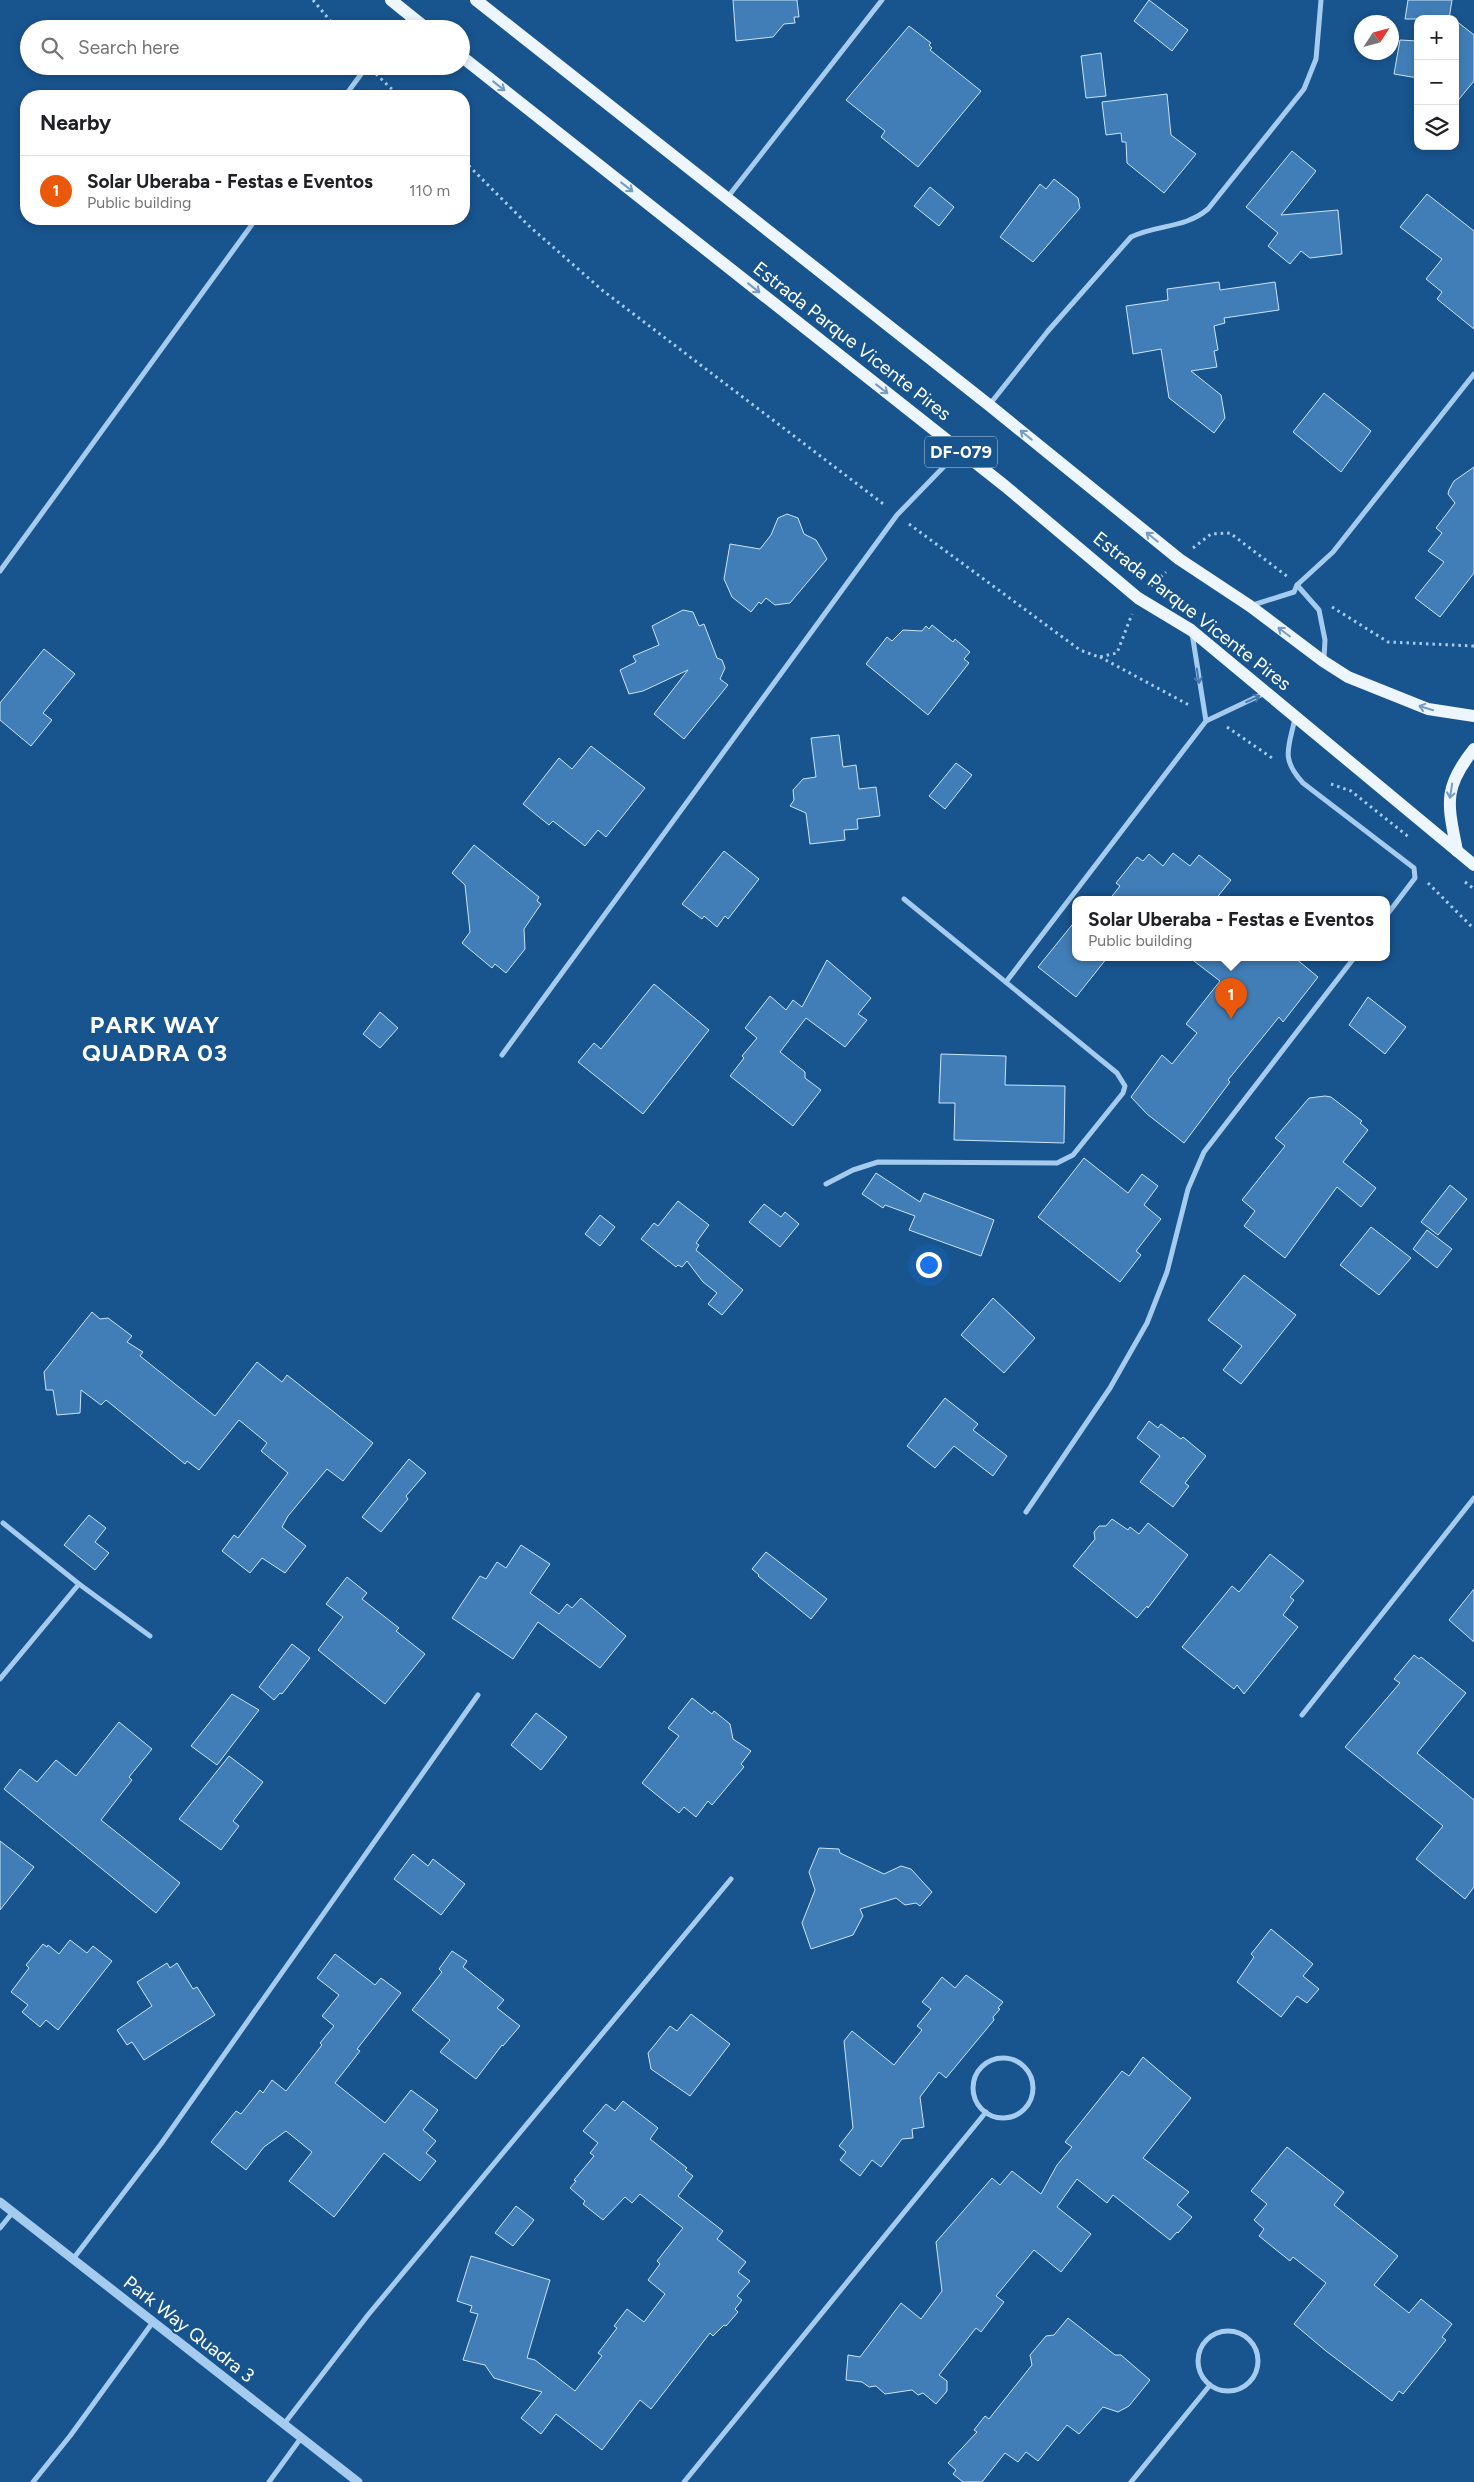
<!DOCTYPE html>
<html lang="en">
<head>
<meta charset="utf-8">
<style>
  :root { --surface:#fff; --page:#f6f6f6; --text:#202124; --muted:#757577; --line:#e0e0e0; --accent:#ea580c }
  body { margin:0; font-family:Figtree,sans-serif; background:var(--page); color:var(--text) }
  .controls { position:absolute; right:15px; top:15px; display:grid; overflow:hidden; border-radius:10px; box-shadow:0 2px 8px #0003 }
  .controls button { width:45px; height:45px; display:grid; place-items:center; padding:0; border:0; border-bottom:1px solid var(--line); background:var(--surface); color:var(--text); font:25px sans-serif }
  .compass { position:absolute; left:1354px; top:15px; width:45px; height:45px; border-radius:50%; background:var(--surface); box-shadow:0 2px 8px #0003; rotate:54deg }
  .you { position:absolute; left:928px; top:1264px; width:18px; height:18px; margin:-12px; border:4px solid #fff; border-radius:50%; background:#1a73e8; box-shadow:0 0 0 8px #1a73e833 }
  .badge { display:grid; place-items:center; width:32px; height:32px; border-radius:50%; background:var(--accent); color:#fff; font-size:16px; font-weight:700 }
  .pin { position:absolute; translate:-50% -41px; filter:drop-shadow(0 1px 2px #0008) }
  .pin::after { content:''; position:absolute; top:26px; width:18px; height:15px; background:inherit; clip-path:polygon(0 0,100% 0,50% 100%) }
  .popup { position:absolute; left:1072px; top:896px; width:318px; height:65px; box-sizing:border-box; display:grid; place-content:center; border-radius:10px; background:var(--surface); filter:drop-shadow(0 1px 4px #0005); font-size:16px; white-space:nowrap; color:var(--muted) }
  .popup b { font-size:19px; color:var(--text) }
  .popup::after { content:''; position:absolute; left:50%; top:100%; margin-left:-10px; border:10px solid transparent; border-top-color:var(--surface) }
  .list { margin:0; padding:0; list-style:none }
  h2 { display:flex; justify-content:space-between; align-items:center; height:65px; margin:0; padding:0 20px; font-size:21px }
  h2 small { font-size:16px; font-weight:400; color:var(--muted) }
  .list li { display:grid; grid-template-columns:32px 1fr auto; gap:15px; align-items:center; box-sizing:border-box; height:70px; padding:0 20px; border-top:1px solid var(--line) }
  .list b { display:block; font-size:19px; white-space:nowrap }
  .list p { margin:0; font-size:16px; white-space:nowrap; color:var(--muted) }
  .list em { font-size:16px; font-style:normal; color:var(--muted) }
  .icon { flex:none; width:28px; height:28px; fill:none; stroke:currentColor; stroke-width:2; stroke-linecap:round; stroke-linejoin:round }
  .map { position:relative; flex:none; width:1474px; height:2482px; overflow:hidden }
  .search { position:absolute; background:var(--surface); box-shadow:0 2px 8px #0003; left:20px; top:20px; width:450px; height:55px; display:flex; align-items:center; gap:12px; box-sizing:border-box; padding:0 18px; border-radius:28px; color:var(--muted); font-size:19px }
  .panel { position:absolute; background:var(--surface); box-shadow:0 2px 8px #0003; left:20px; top:90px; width:450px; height:135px; border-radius:20px }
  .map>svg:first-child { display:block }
  .building { fill:#417eb7; stroke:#cbe4fb }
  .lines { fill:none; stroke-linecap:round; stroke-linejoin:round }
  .path { stroke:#a5cbef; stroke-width:3; stroke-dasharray:2.5 4; stroke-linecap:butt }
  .minor { stroke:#a5cbef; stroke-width:5 }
  .tertiary { stroke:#a5cbef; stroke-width:9 }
  .primary { stroke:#edf5ff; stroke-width:12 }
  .oneway { stroke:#789cc1 }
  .oneway2 { stroke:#4278ab }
  .labels { text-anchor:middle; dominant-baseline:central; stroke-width:4.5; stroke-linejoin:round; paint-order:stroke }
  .shield { fill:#18548e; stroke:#baccdd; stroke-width:1 }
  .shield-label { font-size:18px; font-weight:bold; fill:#fff }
  .street-label { font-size:19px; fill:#fff; stroke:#18548e }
  .district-label { font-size:24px; font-weight:bold; letter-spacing:1px; fill:#fff; stroke:#18548e }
</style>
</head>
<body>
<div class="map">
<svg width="1474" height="2482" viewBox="0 0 1474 2482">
  <rect width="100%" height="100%" fill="#18548e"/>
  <g class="building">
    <polygon points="733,0 797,0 799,17 794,17 795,23 784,24 773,37 736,41"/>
    <polygon points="1149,0 1188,30 1172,51 1134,21"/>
    <polygon points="1408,0 1452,0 1449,19 1405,19"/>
    <polygon points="1455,20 1474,35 1474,81 1455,104"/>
    <polygon points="909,26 931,43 929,45 932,48 930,50 981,91 918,167 881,137 885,131 846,100"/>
    <polygon points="1400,40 1418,41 1418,78 1394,74"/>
    <polygon points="1101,53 1106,96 1086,98 1081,56"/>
    <polygon points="1167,94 1171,135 1196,154 1164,193 1127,163 1126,142 1122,142 1121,133 1106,135 1102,102"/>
    <polygon points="1292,151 1316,171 1281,215 1338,210 1342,254 1310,258 1301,251 1290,264 1268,246 1278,233 1246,207"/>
    <polygon points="1054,179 1078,198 1080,208 1033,262 1000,237 1040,184 1046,189"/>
    <polygon points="930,187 954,207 939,226 914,206"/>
    <polygon points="1427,194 1474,231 1474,329 1437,299 1442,292 1426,279 1442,259 1400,227"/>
    <polygon points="1219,282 1220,290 1275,282 1279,310 1224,318 1225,323 1214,326 1218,350 1214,351 1217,367 1191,371 1221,395 1225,418 1214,433 1169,398 1161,349 1133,354 1126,306 1168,300 1167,289"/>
    <polygon points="1324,393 1371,431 1341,472 1293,432"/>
    <polygon points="1474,467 1474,573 1440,617 1415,598 1444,562 1428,551 1442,533 1436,528 1455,503 1448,494 1449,490 1454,481"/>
    <polygon points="787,514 798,518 804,534 816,540 827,559 790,603 775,605 766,598 761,604 759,602 751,612 732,597 724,579 730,544 760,549 771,535 778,518"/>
    <polygon points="683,610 693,612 699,626 704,624 717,658 722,660 725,668 720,679 728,685 684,739 654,714 688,670 643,691 629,694 620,670 636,662 633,656 659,645 652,626"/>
    <polygon points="932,625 953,642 955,639 970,652 964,659 969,663 928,715 866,664 887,637 892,641 903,630 922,631 926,626 929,629"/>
    <polygon points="44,649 75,674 43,713 52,720 31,746 0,720 0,703"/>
    <polygon points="839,735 843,767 856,765 859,789 876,787 880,816 857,819 858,829 844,830 845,840 810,844 806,813 790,806 794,800 793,790 803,779 816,777 811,738"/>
    <polygon points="591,746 645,788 606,837 598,830 585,846 553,821 549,825 523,804 559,758 572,769"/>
    <polygon points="956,763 972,775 945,809 929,796"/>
    <polygon points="474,845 539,897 537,901 541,904 524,929 525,949 506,973 495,964 492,968 462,943 470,932 465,885 452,873"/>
    <polygon points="724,851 759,879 728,919 725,916 717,927 704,916 702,919 682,904"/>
    <polygon points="1173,853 1190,866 1199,855 1231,880 1215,900 1109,900 1120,886 1116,883 1137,857 1143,861 1149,854 1163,866"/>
    <polygon points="1076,920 1076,958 1107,958 1076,997 1038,967"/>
    <polygon points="1190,958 1295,958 1318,977 1283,1022 1279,1017 1228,1080 1230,1082 1184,1143 1147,1114 1131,1097 1162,1055 1172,1064 1197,1033 1186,1024 1220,981"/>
    <polygon points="827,960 871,998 858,1014 867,1020 845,1047 806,1018 780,1052 805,1072 805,1078 821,1090 793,1126 730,1076 744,1058 742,1056 757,1038 745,1028 770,996 786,1010 793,1000 802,1007"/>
    <polygon points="654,984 709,1030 643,1114 578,1062 594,1043 601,1049"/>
    <polygon points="1368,997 1406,1027 1385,1054 1349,1025"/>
    <polygon points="380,1012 398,1028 380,1048 363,1034"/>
    <polygon points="941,1054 1006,1056 1005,1085 1065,1086 1064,1143 954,1140 955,1103 939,1103"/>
    <polygon points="1325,1096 1331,1097 1362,1121 1360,1123 1368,1130 1343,1162 1376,1188 1361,1207 1337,1187 1285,1258 1244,1226 1255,1211 1242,1200 1285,1146 1275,1138 1309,1098"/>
    <polygon points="1084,1158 1128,1193 1142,1174 1158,1186 1144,1205 1161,1219 1136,1251 1141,1255 1120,1282 1038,1217"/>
    <polygon points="876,1173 920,1202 924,1193 994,1220 981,1256 909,1230 915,1216 885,1205 883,1208 862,1194"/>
    <polygon points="1450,1185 1467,1199 1438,1235 1421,1222"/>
    <polygon points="678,1201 709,1225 696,1243 699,1245 696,1250 743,1290 722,1315 708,1304 717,1293 703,1282 687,1261 682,1267 678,1265 676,1267 641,1239 654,1223 658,1226"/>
    <polygon points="764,1204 781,1217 785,1212 799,1224 780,1247 749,1222"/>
    <polygon points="600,1215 615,1227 600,1246 585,1234"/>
    <polygon points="1371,1227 1411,1258 1379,1295 1340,1265"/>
    <polygon points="1427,1230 1452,1249 1437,1268 1413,1249"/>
    <polygon points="1244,1275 1296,1315 1241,1384 1223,1370 1242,1346 1208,1320"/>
    <polygon points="993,1298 1035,1338 1004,1373 961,1335"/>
    <polygon points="92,1312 100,1319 108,1318 132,1336 127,1342 143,1352 140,1356 215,1416 257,1362 282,1382 287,1375 373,1443 343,1481 327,1469 288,1516 282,1527 306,1546 285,1573 262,1558 250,1573 222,1551 234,1535 238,1538 288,1473 261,1451 267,1443 239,1420 199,1470 187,1461 185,1464 106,1400 101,1405 81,1390 80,1413 57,1415 53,1390 46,1390 44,1372"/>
    <polygon points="945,1398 978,1424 973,1430 1007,1456 993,1476 954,1446 935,1468 907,1446"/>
    <polygon points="1149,1421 1158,1428 1161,1424 1181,1439 1183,1437 1206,1456 1185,1483 1189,1486 1173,1507 1140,1482 1160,1456 1137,1438"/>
    <polygon points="409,1459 426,1473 406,1496 408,1499 381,1532 362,1517"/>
    <polygon points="89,1515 106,1528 95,1542 109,1553 95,1570 64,1545"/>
    <polygon points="1112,1519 1128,1530 1130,1527 1139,1534 1148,1523 1188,1555 1148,1608 1147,1606 1137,1618 1073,1566 1095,1539 1094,1532 1099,1526 1106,1526"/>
    <polygon points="521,1545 550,1564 530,1593 559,1614 567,1604 572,1608 581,1598 626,1636 600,1668 538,1622 513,1659 452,1618 480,1576 486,1579 497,1562 506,1568"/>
    <polygon points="766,1552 827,1599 811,1619 758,1576 759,1575 752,1569"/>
    <polygon points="1270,1554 1304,1581 1290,1597 1294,1600 1283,1615 1298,1627 1244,1694 1237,1685 1234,1689 1182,1647 1232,1586 1239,1592"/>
    <polygon points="347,1577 367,1593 362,1599 399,1628 396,1631 425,1654 385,1704 318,1650 343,1617 326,1604"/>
    <polygon points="1474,1589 1474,1642 1449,1620"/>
    <polygon points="292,1644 310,1658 282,1694 280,1693 274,1700 259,1687"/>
    <polygon points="1414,1655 1419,1659 1421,1657 1466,1693 1417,1753 1474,1800 1474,1887 1465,1899 1416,1859 1443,1826 1345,1747 1400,1683 1394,1679"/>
    <polygon points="232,1694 259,1710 217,1765 191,1746"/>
    <polygon points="692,1698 712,1714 714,1711 730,1724 733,1739 751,1751 741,1764 744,1767 732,1781 712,1805 708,1801 696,1817 684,1807 679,1813 642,1783 679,1736 668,1728"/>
    <polygon points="536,1713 567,1737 541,1770 511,1745"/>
    <polygon points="119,1722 152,1749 129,1777 132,1780 101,1820 180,1883 156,1913 4,1789 20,1769 37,1782 56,1760 76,1776"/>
    <polygon points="229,1756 263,1782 233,1821 239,1826 221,1850 179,1819"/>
    <polygon points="0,1841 34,1867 0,1910"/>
    <polygon points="819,1848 839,1849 840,1853 884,1874 901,1866 911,1869 932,1892 920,1906 916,1903 905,1905 896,1898 860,1909 863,1916 853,1935 811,1949 802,1923 815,1890 809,1872"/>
    <polygon points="413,1854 428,1866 433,1859 465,1884 441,1915 394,1879"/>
    <polygon points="1271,1929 1313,1964 1303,1976 1319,1989 1307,2003 1297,1996 1281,2017 1237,1982 1254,1957 1251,1954"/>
    <polygon points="70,1940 87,1953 93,1946 112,1961 58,2030 46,2020 40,2027 22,2012 28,2005 11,1992 29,1968 26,1965 43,1944 47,1947 48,1945 59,1954"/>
    <polygon points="452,1951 467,1961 463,1967 504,2000 497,2008 520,2026 503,2046 502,2045 476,2079 440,2052 450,2040 412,2010 442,1972 439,1969"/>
    <polygon points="335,1954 375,1985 381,1978 401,1993 357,2049 360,2051 335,2083 385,2123 411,2090 438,2110 423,2130 436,2141 426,2153 436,2161 420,2181 384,2153 334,2217 289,2181 312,2152 286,2131 264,2147 246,2170 211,2142 236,2111 241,2114 260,2090 263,2093 272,2080 286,2091 322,2045 320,2043 334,2026 322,2016 339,1995 317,1978"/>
    <polygon points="167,1963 170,1968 177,1963 193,1989 197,1987 215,2015 144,2060 132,2042 127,2045 117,2030 152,2006 137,1982"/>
    <polygon points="966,1975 1003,2002 998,2008 1000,2009 993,2017 994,2020 946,2078 939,2072 920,2097 924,2127 912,2129 913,2138 902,2139 881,2167 872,2160 860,2176 840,2160 846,2152 839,2146 853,2128 844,2041 852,2031 894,2065 922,2030 917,2026 931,2009 922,2002 928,1995 942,1977 955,1988"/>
    <polygon points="691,2014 730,2044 690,2096 651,2069 648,2053 670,2026 677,2031"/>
    <polygon points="1143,2057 1191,2098 1143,2158 1189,2192 1177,2205 1192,2217 1178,2233 1177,2232 1170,2240 1113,2195 1107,2203 1077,2179 1057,2207 1091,2234 1061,2272 1034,2250 996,2296 1004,2302 981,2332 976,2328 939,2375 947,2381 947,2391 936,2404 923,2393 918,2395 912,2390 885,2394 876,2386 869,2387 862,2382 846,2380 848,2355 860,2357 901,2303 921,2319 942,2291 936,2242 992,2178 1000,2185 1012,2171 1041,2194 1057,2165 1072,2147 1065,2142 1122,2071 1129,2076"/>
    <polygon points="623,2101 658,2128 650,2139 687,2168 685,2170 693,2176 678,2196 723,2231 717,2239 746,2262 738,2272 750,2281 737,2296 742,2300 735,2309 738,2312 726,2326 724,2325 713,2336 710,2333 651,2409 640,2400 602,2450 556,2414 541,2434 521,2418 542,2392 494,2378 485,2365 463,2360 478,2314 470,2312 472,2306 457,2301 471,2256 550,2280 527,2358 535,2360 575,2391 602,2356 598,2353 617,2328 614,2326 627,2309 644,2322 665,2294 648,2280 660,2264 657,2261 683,2228 640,2194 632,2203 625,2197 603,2220 583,2204 585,2201 570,2188 576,2181 574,2180 594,2156 590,2153 598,2143 583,2131 606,2104 615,2111"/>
    <polygon points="1287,2147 1344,2192 1334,2205 1398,2256 1374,2285 1409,2313 1421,2299 1452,2324 1442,2337 1446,2340 1415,2379 1403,2394 1399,2391 1392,2401 1326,2351 1294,2324 1326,2283 1293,2257 1290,2261 1259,2236 1264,2229 1254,2220 1267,2204 1251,2191"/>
    <polygon points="516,2206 534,2220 513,2246 495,2233"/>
    <polygon points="1068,2318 1115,2355 1121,2355 1150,2380 1129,2406 1118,2412 1103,2407 1079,2434 1067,2425 1038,2461 1026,2452 1018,2462 1005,2453 982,2482 963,2482 953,2474 956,2470 948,2463 977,2432 974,2430 985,2416 989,2419 1032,2365 1030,2355 1046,2336 1054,2335"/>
  </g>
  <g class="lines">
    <g class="path">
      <polyline points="313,0 337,29"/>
      <polyline points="376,74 399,96"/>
      <polyline points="464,161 528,225 602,290 886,506"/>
      <polyline points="909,524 1080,650 1099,657 1117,653 1132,614"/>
      <polyline points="1193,548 1211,534 1230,533 1288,577"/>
      <polyline points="1151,586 1166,572"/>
      <polyline points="1332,607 1388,642 1474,646"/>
      <polyline points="1100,657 1189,705"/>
      <polyline points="1227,727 1275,760"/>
      <polyline points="1331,784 1351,791 1410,838"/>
      <polyline points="1465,882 1474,889"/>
      <polyline points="1428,883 1474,929"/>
    </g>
    <g class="minor">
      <polyline points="400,29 411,17"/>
      <polyline points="345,96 367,66"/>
      <polyline points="727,198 882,0"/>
      <path d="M990 404 1048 331 1131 237C1158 224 1184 229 1208 209L1304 89 1316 59 1321 0"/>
      <polyline points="0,571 256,219"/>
      <polyline points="1297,585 1319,610 1325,640 1324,658"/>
      <polyline points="1253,605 1294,592 1297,585 1333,552 1474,374"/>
      <polyline points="1192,633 1206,721"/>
      <path d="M1295 718C1289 748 1280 758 1303 783L1414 868 1415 878 1386 916"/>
      <polyline points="1006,982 1206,721 1265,693"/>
      <polyline points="502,1055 897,515 959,451"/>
      <polyline points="826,1184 853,1170 878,1162 1057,1163 1073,1155 1123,1093 1125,1086 1117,1073 904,899"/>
      <polyline points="1026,1512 1110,1388 1147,1323 1167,1272 1188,1189 1204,1152 1354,958"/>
      <polyline points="3,1523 79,1584"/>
      <polyline points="0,1679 79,1584 150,1636"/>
      <polyline points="1302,1715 1474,1498"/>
      <circle cx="1003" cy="2088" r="30"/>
      <polyline points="0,2228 13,2212"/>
      <polyline points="73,2259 161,2144 478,1695"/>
      <circle cx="1228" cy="2361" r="30"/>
      <polyline points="284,2424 368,2315 731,1879"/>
      <polyline points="33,2482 70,2436 153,2322"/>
      <polyline points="269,2482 301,2438"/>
      <polyline points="684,2482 986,2112"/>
      <polyline points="1131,2482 1210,2385"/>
    </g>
    <polyline class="tertiary" points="0,2202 358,2482"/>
    <g class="primary">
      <polyline points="391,0 427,29"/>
      <polyline points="476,0 989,405 1179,559 1250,606 1323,661 1348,677 1428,709 1474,716"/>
      <polyline points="461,56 1005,486 1138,598 1191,630 1474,865"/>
      <path d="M1457 851C1448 804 1442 789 1474 749"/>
    </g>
  </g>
  <defs><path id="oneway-shaft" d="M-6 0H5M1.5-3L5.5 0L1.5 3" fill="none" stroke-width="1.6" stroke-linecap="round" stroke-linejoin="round" transform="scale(1.25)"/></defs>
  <g class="oneway">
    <use href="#oneway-shaft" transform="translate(499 86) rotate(38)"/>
    <use href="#oneway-shaft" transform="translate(627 187) rotate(38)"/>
    <use href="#oneway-shaft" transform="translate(754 288) rotate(38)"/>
    <use href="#oneway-shaft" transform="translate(882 389) rotate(38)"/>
    <use href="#oneway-shaft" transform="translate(1026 435) rotate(-141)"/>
    <use href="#oneway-shaft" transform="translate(1152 537) rotate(-141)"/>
    <use href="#oneway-shaft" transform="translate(1284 632) rotate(-143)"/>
    <use href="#oneway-shaft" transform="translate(1426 708) rotate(-163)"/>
    <use href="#oneway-shaft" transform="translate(1451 791) rotate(99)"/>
  </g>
  <g class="oneway2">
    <use href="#oneway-shaft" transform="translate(1198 676) rotate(81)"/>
    <use href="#oneway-shaft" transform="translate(1253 699) rotate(-25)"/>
  </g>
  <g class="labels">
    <rect class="shield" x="925" y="436.5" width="72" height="31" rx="4"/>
    <g class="shield-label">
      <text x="961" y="452">DF-079</text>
    </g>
    <g class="street-label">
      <text transform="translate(852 341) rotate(38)">Estrada Parque Vicente Pires</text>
      <text transform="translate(1192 611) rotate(38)">Estrada Parque Vicente Pires</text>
      <text transform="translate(189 2329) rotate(38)">Park Way Quadra 3</text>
    </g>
    <g class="district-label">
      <text x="155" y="1024">PARK WAY<tspan x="155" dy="28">QUADRA 03</tspan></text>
    </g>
  </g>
</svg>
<div class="controls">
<button>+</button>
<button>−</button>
<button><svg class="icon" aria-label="layers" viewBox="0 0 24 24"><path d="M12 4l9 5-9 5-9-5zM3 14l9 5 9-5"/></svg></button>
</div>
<svg class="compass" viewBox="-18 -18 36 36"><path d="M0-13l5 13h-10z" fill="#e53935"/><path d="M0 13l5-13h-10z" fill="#757577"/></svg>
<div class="you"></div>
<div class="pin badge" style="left:1231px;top:1019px">1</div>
<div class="popup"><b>Solar Uberaba - Festas e Eventos</b>Public building</div>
<div class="search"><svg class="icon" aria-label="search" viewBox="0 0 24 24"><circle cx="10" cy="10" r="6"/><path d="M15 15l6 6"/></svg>Search here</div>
<section class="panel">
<h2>Nearby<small></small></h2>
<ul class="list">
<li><span class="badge">1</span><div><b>Solar Uberaba - Festas e Eventos</b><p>Public building</p></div><em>110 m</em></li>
</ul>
</section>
</div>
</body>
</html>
